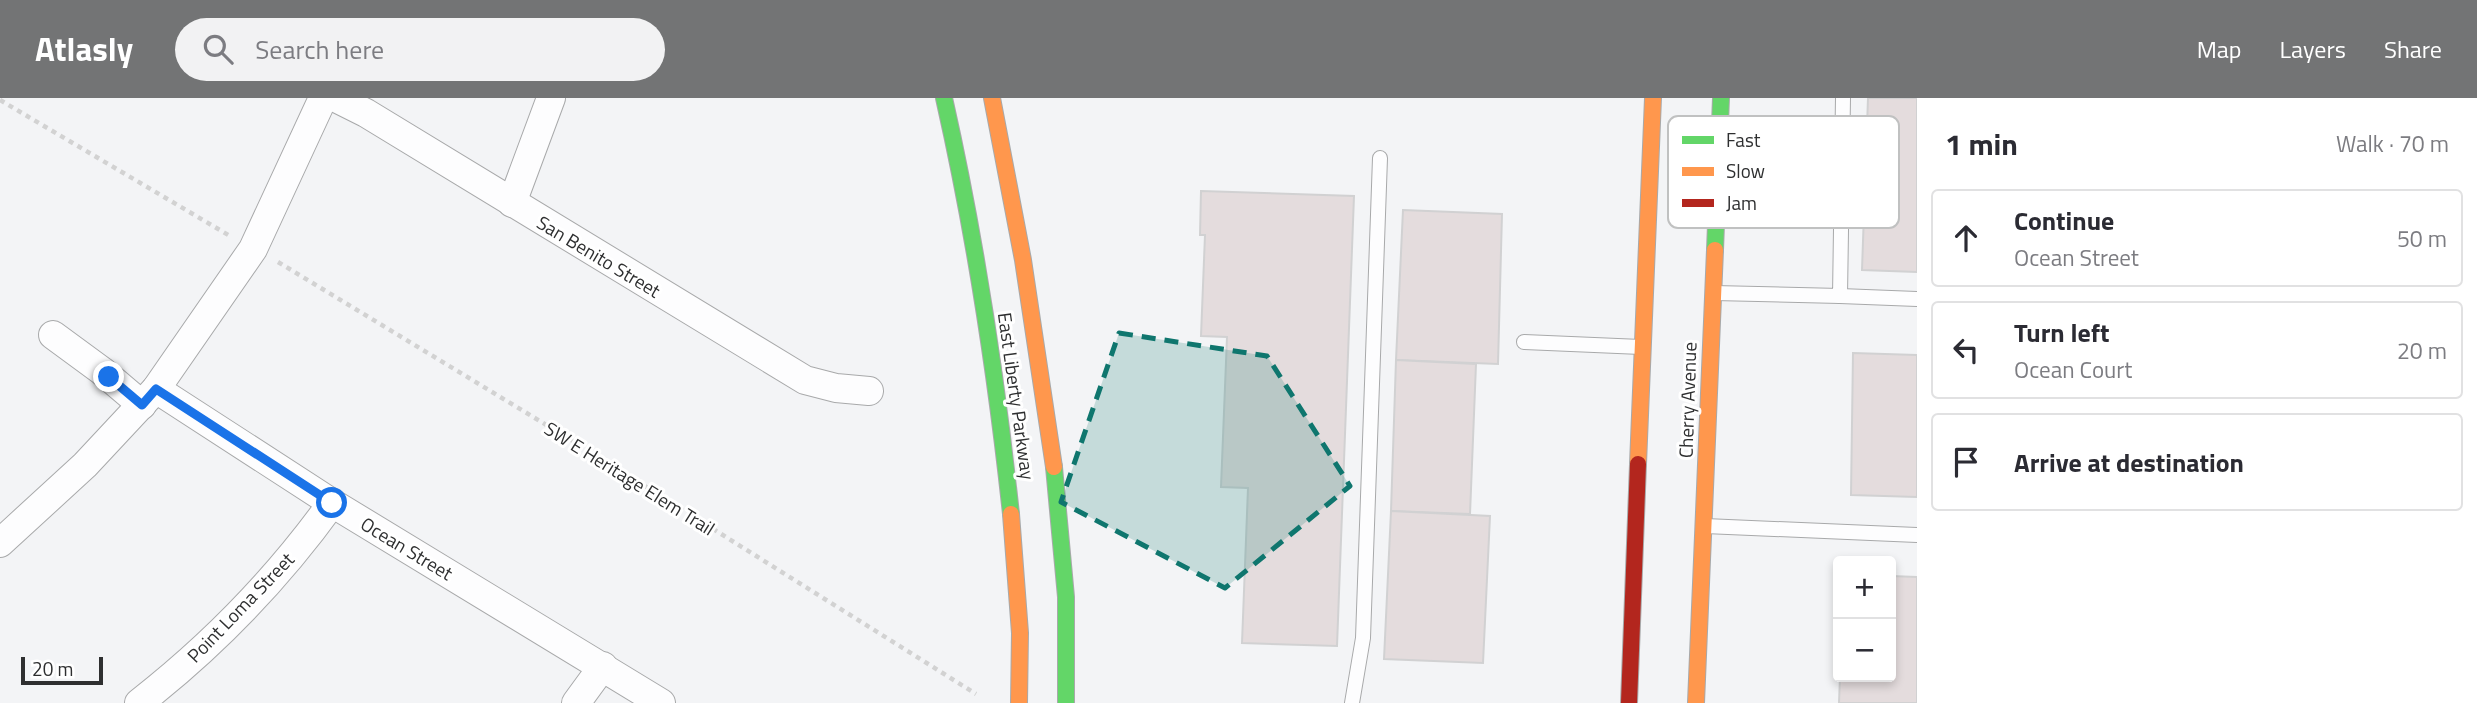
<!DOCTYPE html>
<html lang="en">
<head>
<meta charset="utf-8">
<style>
  :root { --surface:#fff; --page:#f2f2f3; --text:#2b2b33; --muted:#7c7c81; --line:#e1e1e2; --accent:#737475 }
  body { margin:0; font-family:"Titillium Web",sans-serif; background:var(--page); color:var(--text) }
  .controls { position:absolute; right:21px; bottom:21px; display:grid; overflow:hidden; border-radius:7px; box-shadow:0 4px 10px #0003 }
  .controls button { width:63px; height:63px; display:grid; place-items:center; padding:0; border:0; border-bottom:2px solid var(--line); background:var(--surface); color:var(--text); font:35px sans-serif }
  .scale { position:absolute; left:21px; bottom:18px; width:82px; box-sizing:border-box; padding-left:7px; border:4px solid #2e2f30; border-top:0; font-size:19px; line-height:24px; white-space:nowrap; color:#2e2f30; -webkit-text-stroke:5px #fff; paint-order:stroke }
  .stop { position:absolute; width:21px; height:21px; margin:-16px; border:5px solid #1a73e8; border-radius:50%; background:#fff }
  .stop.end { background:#1a73e8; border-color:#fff; box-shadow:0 2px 7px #0008 }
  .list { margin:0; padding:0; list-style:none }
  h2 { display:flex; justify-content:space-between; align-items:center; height:91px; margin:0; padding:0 28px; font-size:30px }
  h2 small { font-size:23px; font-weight:400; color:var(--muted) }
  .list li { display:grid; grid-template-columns:46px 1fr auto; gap:21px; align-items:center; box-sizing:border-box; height:98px; margin:0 14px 14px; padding:0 14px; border:2px solid var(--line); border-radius:7px }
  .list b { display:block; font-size:26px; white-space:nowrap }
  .list p { margin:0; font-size:23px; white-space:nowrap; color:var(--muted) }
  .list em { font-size:23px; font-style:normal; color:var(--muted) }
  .icon { flex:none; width:38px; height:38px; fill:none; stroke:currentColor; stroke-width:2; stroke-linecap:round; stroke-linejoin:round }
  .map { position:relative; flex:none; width:1917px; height:605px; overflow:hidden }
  header { display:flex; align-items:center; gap:42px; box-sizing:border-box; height:98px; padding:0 35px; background:var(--accent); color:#fff }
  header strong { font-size:33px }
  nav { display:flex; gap:38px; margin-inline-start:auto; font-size:24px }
  .search { width:490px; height:63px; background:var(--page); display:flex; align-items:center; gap:18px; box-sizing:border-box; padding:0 24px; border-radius:38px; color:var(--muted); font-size:26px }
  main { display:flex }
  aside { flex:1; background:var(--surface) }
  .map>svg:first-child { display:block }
  .building { fill:#e4dcdd; stroke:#d1d1d2; stroke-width:2 }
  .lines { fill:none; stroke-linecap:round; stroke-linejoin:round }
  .lane-casing { stroke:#a8a9aa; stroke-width:16 }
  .street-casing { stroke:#a8a9aa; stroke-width:30 }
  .fast-casing { stroke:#a8a9aa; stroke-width:18 }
  .slow-casing { stroke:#a8a9aa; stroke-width:18 }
  .jam-casing { stroke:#a8a9aa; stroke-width:18 }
  .path { stroke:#d2d2d2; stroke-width:4.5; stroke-dasharray:5 5; stroke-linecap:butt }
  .lane { stroke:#fdfdfe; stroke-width:14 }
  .street { stroke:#fdfdfe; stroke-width:28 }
  .fast { stroke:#63d668; stroke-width:16 }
  .slow { stroke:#ff974d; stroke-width:16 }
  .jam { stroke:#b3261e; stroke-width:16 }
  .route { stroke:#1a73e8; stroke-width:9 }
  .marked { fill:#0f766e; fill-opacity:0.2; stroke:#0f766e; stroke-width:5; stroke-dasharray:14 9; stroke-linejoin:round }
  .labels { text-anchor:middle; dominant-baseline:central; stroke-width:6; stroke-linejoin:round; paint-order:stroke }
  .street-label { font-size:19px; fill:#2e2f30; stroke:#fff }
  .key { fill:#fff; stroke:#c0c1c1; stroke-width:2 }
  .key-label { font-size:19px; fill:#2e2f30 }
</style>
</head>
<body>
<header>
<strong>Atlasly</strong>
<div class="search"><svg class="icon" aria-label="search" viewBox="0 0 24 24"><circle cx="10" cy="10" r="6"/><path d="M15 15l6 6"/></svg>Search here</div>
<nav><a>Map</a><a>Layers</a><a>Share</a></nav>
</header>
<main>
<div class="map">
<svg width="1917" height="605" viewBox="0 0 1917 605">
  <rect width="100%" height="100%" fill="#f3f4f6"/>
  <g class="building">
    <polygon points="1868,0 1917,0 1917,174 1862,172"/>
    <polygon points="1201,93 1354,98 1337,548 1242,545 1248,390 1221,389 1227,239 1201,238 1205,137 1200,137"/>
    <polygon points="1403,112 1502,116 1498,266 1396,262"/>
    <polygon points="1853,255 1917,257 1917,399 1851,397"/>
    <polygon points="1396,262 1476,266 1470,416 1391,413"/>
    <polygon points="1391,413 1490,418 1483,565 1384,561"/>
    <polygon points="1891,478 1917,479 1917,605 1839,605 1840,579 1891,579"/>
  </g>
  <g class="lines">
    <defs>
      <g id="lane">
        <polyline points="1714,195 1840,198 1843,0"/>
        <polyline points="1840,198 1917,201"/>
        <polyline points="1524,244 1641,249"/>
        <polyline points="1705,428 1917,437"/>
        <polyline points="1352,605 1363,540 1380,60"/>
      </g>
      <g id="street">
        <polyline points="336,0 366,15 805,282 836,290 869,293"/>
        <polyline points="512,105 551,0"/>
        <polyline points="53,237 102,273 142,307"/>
        <polyline points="156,291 332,405 661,605"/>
        <polyline points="0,445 85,367 156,291 253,151 323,0"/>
        <path d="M139 605C212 548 278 480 332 405"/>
        <polyline points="576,605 603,568"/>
      </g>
      <g id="fast">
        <path d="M944 0C975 137 996 276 1011 416"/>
        <polyline points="1715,152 1721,0"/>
        <polyline points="1054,369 1066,499 1066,605"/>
      </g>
      <g id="slow">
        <polyline points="992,0 1023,162 1054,369"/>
        <polyline points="1638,366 1653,0"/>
        <polyline points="1011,416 1020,535 1019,605"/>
        <polyline points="1696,605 1715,152"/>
      </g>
      <polyline id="jam" points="1629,605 1638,366"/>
    </defs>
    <use href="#lane" class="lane-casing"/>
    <use href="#street" class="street-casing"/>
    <use href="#fast" class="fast-casing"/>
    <use href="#slow" class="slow-casing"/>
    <use href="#jam" class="jam-casing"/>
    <g class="path">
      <polyline points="0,2 230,138"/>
      <polyline points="278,164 581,348 976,596"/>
    </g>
    <use href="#lane" class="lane"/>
    <use href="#street" class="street"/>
    <use href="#fast" class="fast"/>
    <use href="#slow" class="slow"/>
    <use href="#jam" class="jam"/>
  </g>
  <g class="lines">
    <polyline class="route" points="109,279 142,307 156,291 332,405"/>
  </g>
  <path class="marked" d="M1119 235 1267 258 1350 388 1225 490 1061 404Z"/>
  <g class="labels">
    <g class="street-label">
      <text transform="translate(599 158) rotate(31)">San Benito Street</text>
      <text transform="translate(1017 298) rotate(82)">East Liberty Parkway</text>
      <text transform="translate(1687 302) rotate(-88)">Cherry Avenue</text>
      <text transform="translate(630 380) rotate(32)">SW E Heritage Elem Trail</text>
      <text transform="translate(407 450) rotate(31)">Ocean Street</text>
      <text transform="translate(240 509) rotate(-46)">Point Loma Street</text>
    </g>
  </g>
  <rect x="1668" y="18" width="231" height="112" rx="10" class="key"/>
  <rect x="1682" y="38" width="32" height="8" fill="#63d668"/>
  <rect x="1682" y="69" width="32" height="9" fill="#ff974d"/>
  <rect x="1682" y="101" width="32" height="8" fill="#b3261e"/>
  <g class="key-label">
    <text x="1726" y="49">Fast</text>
    <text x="1726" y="80">Slow</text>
    <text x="1726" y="112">Jam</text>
  </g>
</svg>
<div class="controls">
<button>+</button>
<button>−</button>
</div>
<div class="scale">20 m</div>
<div class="stop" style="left:332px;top:405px"></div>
<div class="stop end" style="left:109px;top:279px"></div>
</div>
<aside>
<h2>1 min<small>Walk · 70 m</small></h2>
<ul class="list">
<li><svg class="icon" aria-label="ahead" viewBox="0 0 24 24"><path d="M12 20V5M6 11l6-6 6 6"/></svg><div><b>Continue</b><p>Ocean Street</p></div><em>50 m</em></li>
<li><svg class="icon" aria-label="left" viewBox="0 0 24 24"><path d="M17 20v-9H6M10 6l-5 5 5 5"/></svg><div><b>Turn left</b><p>Ocean Court</p></div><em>20 m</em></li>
<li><svg class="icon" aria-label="arrive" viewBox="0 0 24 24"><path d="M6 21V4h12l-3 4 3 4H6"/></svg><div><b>Arrive at destination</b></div></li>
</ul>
</aside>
</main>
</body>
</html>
